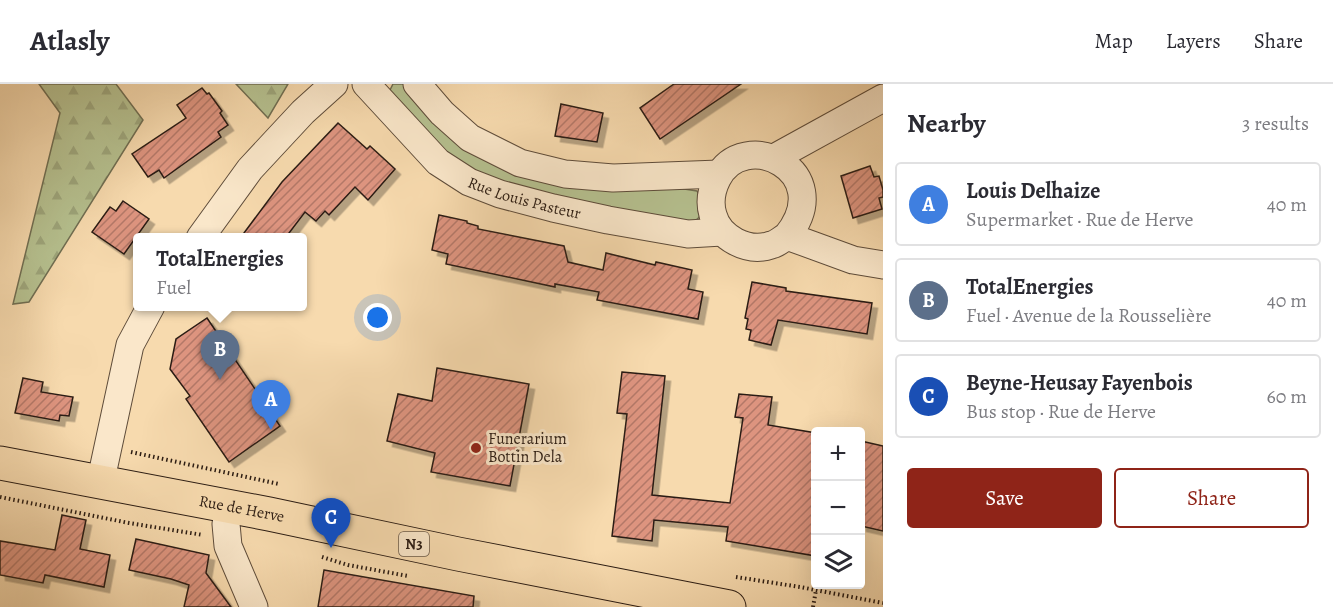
<!DOCTYPE html>
<html lang="en">
<head>
<meta charset="utf-8">
<style>
  :root { --surface:#fff; --page:#f7f7f7; --text:#2b2b33; --muted:#7c7c81; --line:#e1e1e2; --accent:#8f2418 }
  body { margin:0; font-family:Alegreya,serif; background:var(--page); color:var(--text) }
  .controls { position:absolute; right:18px; bottom:18px; display:grid; overflow:hidden; border-radius:6px; box-shadow:0 6px 24px #0002 }
  .controls button { width:54px; height:54px; display:grid; place-items:center; padding:0; border:0; border-bottom:2px solid var(--line); background:var(--surface); color:var(--text); font:30px sans-serif }
  .you { position:absolute; left:378px; top:234px; width:21px; height:21px; margin:-15px; border:4px solid #fff; border-radius:50%; background:#1a73e8; box-shadow:0 0 0 9px #1a73e833 }
  .badge { display:grid; place-items:center; width:39px; height:39px; border-radius:50%; background:var(--accent); color:#fff; font-size:20px; font-weight:700 }
  .pin { position:absolute; translate:-50% -50px; filter:drop-shadow(0 2px 3px #0008) }
  .pin::after { content:''; position:absolute; top:32px; width:21px; height:18px; background:inherit; clip-path:polygon(0 0,100% 0,50% 100%) }
  .popup { position:absolute; left:133px; top:149px; width:174px; height:78px; box-sizing:border-box; display:grid; place-content:center; border-radius:6px; background:var(--surface); filter:drop-shadow(0 2px 4px #0005); font-size:20px; white-space:nowrap; color:var(--muted) }
  .popup b { font-size:22px; color:var(--text) }
  .popup::after { content:''; position:absolute; left:50%; top:100%; margin-left:-12px; border:12px solid transparent; border-top-color:var(--surface) }
  .list { margin:0; padding:0; list-style:none }
  h2 { display:flex; justify-content:space-between; align-items:center; height:78px; margin:0; padding:0 24px; font-size:26px }
  h2 small { font-size:20px; font-weight:400; color:var(--muted) }
  .list li { display:grid; grid-template-columns:39px 1fr auto; gap:18px; align-items:center; box-sizing:border-box; height:84px; margin:0 12px 12px; padding:0 12px; border:2px solid var(--line); border-radius:6px }
  .list b { display:block; font-size:22px; white-space:nowrap }
  .list p { margin:0; font-size:20px; white-space:nowrap; color:var(--muted) }
  .list em { font-size:20px; font-style:normal; color:var(--muted) }
  .actions { display:flex; gap:12px; padding:18px 24px }
  .actions a { flex:1; padding:14px 0; border:2px solid var(--accent); border-radius:6px; text-align:center; font-size:21px; color:var(--accent) }
  .actions .main { background:var(--accent); color:#fff }
  .icon { flex:none; width:33px; height:33px; fill:none; stroke:currentColor; stroke-width:2; stroke-linecap:round; stroke-linejoin:round }
  .map { position:relative; flex:none; width:883px; height:523px; overflow:hidden }
  header { display:flex; align-items:center; gap:36px; box-sizing:border-box; height:84px; padding:0 30px; background:var(--surface); border-bottom:2px solid var(--line) }
  header strong { font-size:28px }
  nav { display:flex; gap:33px; margin-inline-start:auto; font-size:21px }
  main { display:flex }
  aside { flex:1; background:var(--surface) }
  .map>svg:first-child { display:block }
  .grass { fill:#b6c190; stroke:#706e52; stroke-width:1.5 }
  .forest { fill:url(#forest-firs); stroke:#706e52; stroke-width:1.5 }
  .building { fill:url(#building-hatch); stroke:#2b1c13; stroke-width:1.5; filter:url(#shadow) }
  .lines { fill:none; stroke-linecap:round; stroke-linejoin:round }
  .minor-casing { stroke:#5e4c3a; stroke-width:29 }
  .primary-casing { stroke:#2b1c13; stroke-width:35 }
  .path { stroke:#2b1c13; stroke-width:4; stroke-dasharray:1.5 3; stroke-linecap:butt }
  .minor { stroke:#fae7ca; stroke-width:27 }
  .primary { stroke:#f7daae; stroke-width:33 }
  .poi-dot { fill:#8f2418; stroke:#fae7ca; stroke-width:2 }
  .labels { text-anchor:middle; dominant-baseline:central; stroke-width:6; stroke-linejoin:round; paint-order:stroke }
  .shield { fill:#fae7ca; stroke:#69594a; stroke-width:1.5 }
  .shield-label { font-size:15px; font-weight:bold; fill:#2b1c13 }
  .street-label { font-size:16px; fill:#2b1c13; stroke:#fae7ca }
  .poi-label { font-size:16px; fill:#2b1c13; stroke:#fae7ca; text-anchor:start }
</style>
</head>
<body>
<header>
<strong>Atlasly</strong>
<nav><a>Map</a><a>Layers</a><a>Share</a></nav>
</header>
<main>
<div class="map">
<svg width="883" height="523" viewBox="0 0 883 523">
  <defs>
    <pattern id="forest-firs" width="22" height="20" patternUnits="userSpaceOnUse" patternTransform="scale(1.5)"><rect width="22" height="20" fill="#b6c190"/><path d="M5 1l3.5 6h-7zM16 11l3.5 6h-7z" fill="#9da57b"/></pattern>
    <pattern id="building-hatch" width="6" height="6" patternUnits="userSpaceOnUse" patternTransform="scale(1.5)"><rect width="6" height="6" fill="#dd947f"/><path d="M-1 1l2-2M0 6l6-6M5 7l2-2" fill="none" stroke="#b37867"/></pattern>
    <filter id="shadow"><feDropShadow dx="5.5" dy="5.5" stdDeviation="0" flood-color="#0004"/></filter>
  </defs>
  <rect width="100%" height="100%" fill="#f7daae"/>
  <filter id="stains"><feTurbulence type="fractalNoise" baseFrequency=".00333" numOctaves="4"/><feColorMatrix values="0 0 0 0 .2 0 0 0 0 .09 0 0 0 0 .02 0 0 0 .5 -.17"/></filter>
  <radialGradient id="worn" r=".72"><stop offset=".6" stop-color="#630" stop-opacity="0"/><stop offset="1" stop-color="#630" stop-opacity=".3"/></radialGradient>
  <path class="grass" d="M393 0H406L483 73 697 107C707 122 705 131 690 141L546 115 463 83 427 52 392 11 390 6Z"/>
  <g class="forest">
    <polygon points="39,0 116,0 143,36 29,218 13,220 60,29"/>
    <polygon points="236,0 288,0 268,34"/>
  </g>
  <g class="building">
    <polygon points="674,0 741,0 660,55 640,24"/>
    <polygon points="202,4 207,10 209,9 222,27 220,29 228,41 218,48 221,53 164,94 159,86 148,93 132,70 186,34 177,21"/>
    <polygon points="561,20 603,29 597,58 555,52"/>
    <polygon points="338,39 367,65 370,62 395,85 368,116 355,103 329,131 325,127 316,137 305,128 286,153 241,153 282,98"/>
    <polygon points="870,82 874,93 879,92 883,106 883,113 879,114 882,125 853,134 841,92"/>
    <polygon points="123,117 149,135 124,170 92,148 110,123 116,127"/>
    <polygon points="439,131 467,137 467,139 478,142 478,145 564,162 568,178 603,186 606,169 655,181 656,178 692,186 688,205 703,208 698,235 597,216 599,208 555,200 555,203 446,180 448,170 432,166"/>
    <polygon points="752,198 786,204 786,207 872,219 867,250 778,236 771,261 749,256 751,246 746,245 748,235 745,234"/>
    <polygon points="207,234 280,342 229,378 186,315 190,312 170,285 176,255"/>
    <polygon points="437,284 529,300 510,402 431,388 435,369 387,357 398,310 432,317"/>
    <polygon points="622,288 665,292 652,411 730,419 743,334 735,333 739,310 772,313 768,341 816,349 816,472 726,457 728,443 654,436 652,457 612,452 627,330 617,329"/>
    <polygon points="23,294 43,298 41,308 73,313 69,332 60,331 59,337 15,329"/>
    <polygon points="861,357 883,362 883,447 861,442"/>
    <polygon points="62,431 86,436 80,465 110,471 104,503 45,491 43,499 0,491 0,457 55,466"/>
    <polygon points="136,455 209,471 206,489 231,523 184,523 189,501 171,495 129,486"/>
    <polygon points="324,486 474,512 473,523 318,523"/>
  </g>
  <g class="lines">
    <defs>
      <g id="minor">
        <path id="s1" d="M366 0 438 78 469 98 500 110 553 124 608 136 688 150 722 148"/>
        <polyline points="417,0 442,29 470,54 520,79 565,90 613,94 719,90"/>
        <polyline points="774,74 883,14"/>
        <path d="M787 152C839 87 743 41 717 95 711 107 709 118 713 131 719 154 748 169 771 161 777 160 782 155 787 152L853 176 883 181"/>
        <polyline points="200,154 250,85 303,28 334,0"/>
        <polyline points="100,400 130,261 151,222"/>
        <polyline points="230,423 226,440 228,462 254,523"/>
      </g>
      <g id="primary">
        <path id="s2" d="M0 379 269 430 458 470 729 523"/>
      </g>
    </defs>
    <use href="#minor" class="minor-casing"/>
    <use href="#primary" class="primary-casing"/>
    <g class="path">
      <polyline points="131,368 279,400"/>
      <polyline points="0,413 129,439 203,451"/>
      <polyline points="322,473 348,481 408,492"/>
      <polyline points="736,493 800,503 883,519"/>
      <polyline points="813,523 816,506"/>
    </g>
    <use href="#minor" class="minor"/>
    <use href="#primary" class="primary"/>
  </g>
  <circle class="poi-dot" cx="476" cy="364" r="6"/>
  <g class="labels">
    <rect class="shield" x="399" y="448" width="30" height="24" rx="4.5"/>
    <g class="shield-label">
      <text x="414" y="460">N3</text>
    </g>
    <g class="street-label">
      <text stroke="none"><textPath href="#s1" startOffset="201">Rue Louis Pasteur</textPath></text>
      <text stroke="none"><textPath href="#s2" startOffset="246">Rue de Herve</textPath></text>
    </g>
    <g class="poi-label">
      <text x="488" y="355">Funerarium<tspan x="488" dy="18">Bottin Dela</tspan></text>
    </g>
  </g>
  <rect width="100%" height="100%" filter="url(#stains)"/>
  <rect width="100%" height="100%" fill="url(#worn)"/>
</svg>
<div class="controls">
<button>+</button>
<button>−</button>
<button><svg class="icon" aria-label="layers" viewBox="0 0 24 24"><path d="M12 4l9 5-9 5-9-5zM3 14l9 5 9-5"/></svg></button>
</div>
<div class="you"></div>
<div class="pin badge" style="left:271px;top:346px;background:#3f7fe0">A</div>
<div class="pin badge" style="left:220px;top:296px;background:#5c6f8a">B</div>
<div class="popup"><b>TotalEnergies</b>Fuel</div>
<div class="pin badge" style="left:331px;top:464px;background:#1a4fb4">C</div>
</div>
<aside>
<h2>Nearby<small>3 results</small></h2>
<ul class="list">
<li><span class="badge" style="background:#3f7fe0">A</span><div><b>Louis Delhaize</b><p>Supermarket · Rue de Herve</p></div><em>40 m</em></li>
<li><span class="badge" style="background:#5c6f8a">B</span><div><b>TotalEnergies</b><p>Fuel · Avenue de la Rousselière</p></div><em>40 m</em></li>
<li><span class="badge" style="background:#1a4fb4">C</span><div><b>Beyne-Heusay Fayenbois</b><p>Bus stop · Rue de Herve</p></div><em>60 m</em></li>
</ul>
<div class="actions"><a class="main">Save</a><a>Share</a></div>
</aside>
</main>
</body>
</html>
